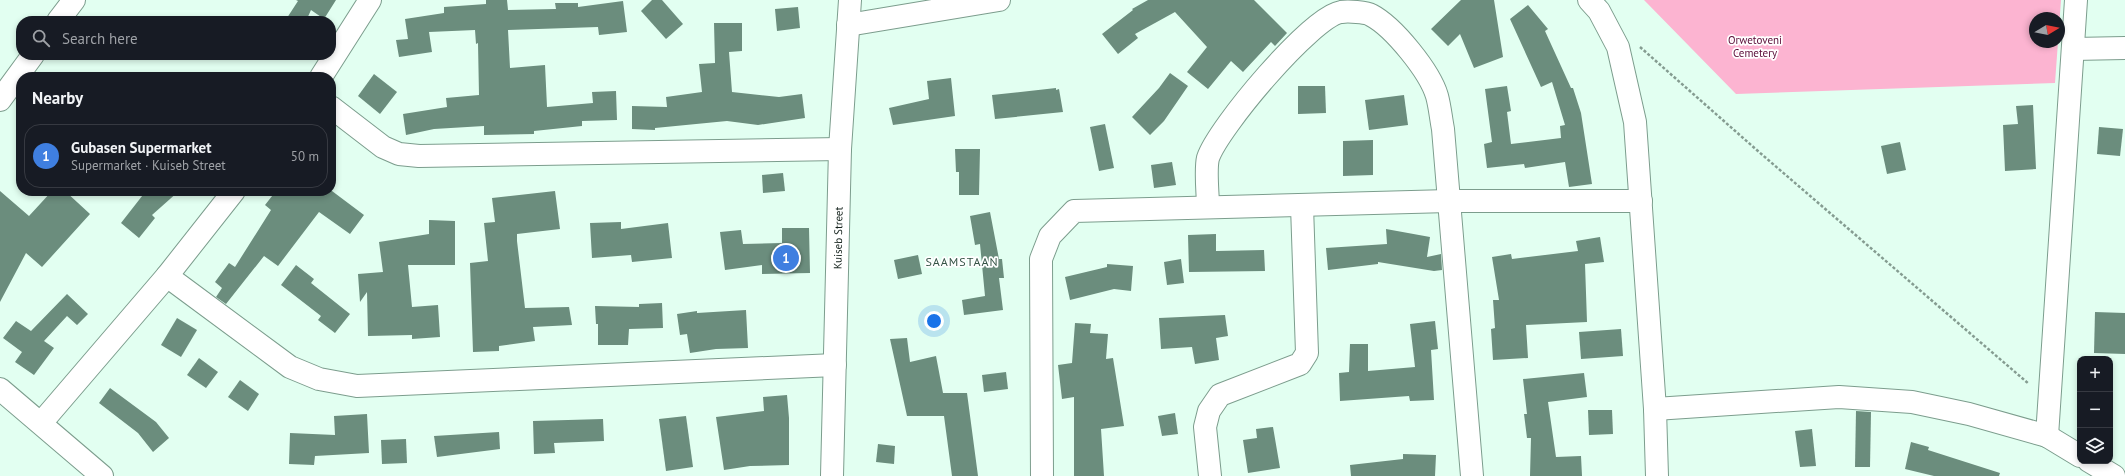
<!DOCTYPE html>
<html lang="en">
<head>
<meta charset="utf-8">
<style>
  :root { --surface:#171b24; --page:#20242c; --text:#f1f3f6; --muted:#9ea1a6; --line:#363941; --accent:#7c3aed }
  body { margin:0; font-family:"PT Sans",sans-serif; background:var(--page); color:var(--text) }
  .controls { position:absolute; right:12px; bottom:12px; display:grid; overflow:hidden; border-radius:8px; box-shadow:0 2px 6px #0003 }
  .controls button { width:36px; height:36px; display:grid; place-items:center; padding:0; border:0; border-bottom:1px solid var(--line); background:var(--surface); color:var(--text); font:20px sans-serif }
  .compass { position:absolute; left:2029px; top:12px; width:36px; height:36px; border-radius:50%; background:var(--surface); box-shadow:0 2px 6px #0003; rotate:80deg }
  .you { position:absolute; left:934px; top:321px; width:14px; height:14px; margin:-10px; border:3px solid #fff; border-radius:50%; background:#1a73e8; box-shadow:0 0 0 6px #1a73e833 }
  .badge { display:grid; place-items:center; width:26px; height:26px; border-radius:50%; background:var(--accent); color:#fff; font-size:13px; font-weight:700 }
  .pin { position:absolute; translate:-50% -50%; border:2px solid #fff; box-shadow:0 1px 4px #0006 }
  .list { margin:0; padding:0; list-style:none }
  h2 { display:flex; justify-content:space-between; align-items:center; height:52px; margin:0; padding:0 16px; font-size:17px }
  h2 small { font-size:13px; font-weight:400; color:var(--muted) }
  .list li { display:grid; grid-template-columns:26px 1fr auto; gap:12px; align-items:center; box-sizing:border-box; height:64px; margin:0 8px 8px; padding:0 8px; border:1px solid var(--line); border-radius:16px }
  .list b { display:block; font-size:15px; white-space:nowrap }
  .list p { margin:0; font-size:13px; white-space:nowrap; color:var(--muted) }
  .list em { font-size:13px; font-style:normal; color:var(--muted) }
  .icon { flex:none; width:22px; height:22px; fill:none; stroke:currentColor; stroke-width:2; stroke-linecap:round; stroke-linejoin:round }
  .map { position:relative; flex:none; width:2125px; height:476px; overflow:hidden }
  .search { position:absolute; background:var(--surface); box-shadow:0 2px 6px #0003; left:16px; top:16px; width:320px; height:44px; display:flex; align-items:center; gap:10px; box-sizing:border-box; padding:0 14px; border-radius:16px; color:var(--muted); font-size:15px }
  .panel { position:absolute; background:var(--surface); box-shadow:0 2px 6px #0003; left:16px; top:72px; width:320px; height:124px; border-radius:16px }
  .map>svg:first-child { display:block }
  .green { fill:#fcb4d1 }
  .building { fill:#6b8d7d }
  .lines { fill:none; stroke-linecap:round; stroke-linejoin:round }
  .minor-casing { stroke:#7c9d8d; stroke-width:24 }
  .path { stroke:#859c91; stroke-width:2.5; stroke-dasharray:3 2; stroke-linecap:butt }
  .minor { stroke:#fff; stroke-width:22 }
  .labels { text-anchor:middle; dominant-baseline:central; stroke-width:3.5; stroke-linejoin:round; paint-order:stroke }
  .park-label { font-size:11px; fill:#590b36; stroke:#fff }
  .street-label { font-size:11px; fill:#12201a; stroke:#fff }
  .neighbourhood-label { font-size:12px; letter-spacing:1px; fill:#345345; stroke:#fff }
</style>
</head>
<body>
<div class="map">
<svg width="2125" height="476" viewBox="0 0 2125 476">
  <rect width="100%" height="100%" fill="#e2fff1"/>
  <polygon class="green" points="1644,0 2061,0 2059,28 2059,18 2035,18 2035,42 2058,42 2055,83 1736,94"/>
  <g class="building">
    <polygon points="296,0 336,0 324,19 311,10 306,21 285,21 298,1"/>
    <polygon points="486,0 507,0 508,10 556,9 555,3 578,3 578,7 623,1 627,32 599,35 598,27 508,30 510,68 545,65 547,107 593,103 592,92 616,91 617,120 582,121 582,126 534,131 534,134 484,135 484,126 434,129 406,135 403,114 447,107 446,98 479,95 478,43 476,44 475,30 429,32 432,52 399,57 396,40 408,39 405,19 444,13 444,7 486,4"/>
    <polygon points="652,0 662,0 683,24 666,39 641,11"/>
    <polygon points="1148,0 1254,0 1287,33 1275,46 1271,42 1243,72 1231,61 1208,89 1187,72 1207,47 1175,12 1135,34 1138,38 1118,54 1102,34 1133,10 1132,9"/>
    <polygon points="1461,0 1494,0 1503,57 1474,68 1460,34 1448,46 1431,29"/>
    <polygon points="1528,5 1548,29 1545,31 1571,88 1573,88 1581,113 1592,184 1569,187 1565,162 1525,168 1524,164 1487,168 1484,144 1492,142 1485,89 1507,86 1511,111 1507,112 1511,144 1561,138 1560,126 1565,125 1552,82 1541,87 1510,19"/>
    <polygon points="798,7 800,28 777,31 775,9"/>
    <polygon points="714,23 742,23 742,51 729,52 732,92 779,97 802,94 805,118 758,125 727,121 655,128 655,130 632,129 632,106 667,107 666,97 702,92 699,64 715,63"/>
    <polygon points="1170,73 1188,86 1164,121 1150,135 1132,117 1159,88"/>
    <polygon points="374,74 397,92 380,114 358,96"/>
    <polygon points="951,78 955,116 893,125 889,108 929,99 927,81"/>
    <polygon points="1298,86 1325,86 1326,113 1298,114"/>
    <polygon points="1056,88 1056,90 1059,89 1063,112 995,119 992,95"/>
    <polygon points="1404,95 1408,125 1369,130 1365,100"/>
    <polygon points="2033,105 2036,169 2005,171 2003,125 2018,124 2016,106"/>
    <polygon points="1105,124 1114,168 1099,171 1090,127"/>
    <polygon points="2099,127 2123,129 2120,156 2097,154"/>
    <polygon points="1373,140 1373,175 1343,176 1343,141"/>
    <polygon points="1900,142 1906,170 1887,174 1881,146"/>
    <polygon points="955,149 980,149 979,195 959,195 959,172 956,172"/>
    <polygon points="1172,162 1176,185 1154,188 1151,165"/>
    <polygon points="783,173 785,191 763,193 762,175"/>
    <polygon points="0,191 29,216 52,191 65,191 90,214 42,267 26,253 0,302"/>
    <polygon points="146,191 179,191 152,215 155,218 139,238 121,223"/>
    <polygon points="276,191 332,191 364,215 350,234 319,212 278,266 264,256 226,304 216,297 222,288 215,282 229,263 235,267 271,210 265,205"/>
    <polygon points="555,191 560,229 517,234 517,241 525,308 569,307 572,325 533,327 535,341 499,346 499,351 473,352 470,263 488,261 484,223 495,222 492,198"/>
    <polygon points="990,212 999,259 1002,259 1004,278 999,278 1003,310 964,315 962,300 985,296 980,244 975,245 970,216"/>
    <polygon points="429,220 455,221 455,265 408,265 412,307 438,305 440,337 412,339 412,335 368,336 367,292 360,302 358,274 383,272 379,242 429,234"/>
    <polygon points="621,222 621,229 668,223 672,258 632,262 631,255 592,258 590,223"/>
    <polygon points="782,228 809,228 810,273 762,274 762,265 725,270 720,232 741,230 743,244 782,243"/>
    <polygon points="1386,229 1430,237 1427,257 1441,254 1442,270 1434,271 1378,262 1378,264 1328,270 1326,248 1387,244"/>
    <polygon points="1216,234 1216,251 1264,250 1265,271 1189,272 1188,235"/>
    <polygon points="1600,237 1604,262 1585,264 1587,322 1526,325 1528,358 1493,360 1491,329 1495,328 1493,300 1499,300 1492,257 1511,254 1512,259 1578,251 1576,241"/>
    <polygon points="918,255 922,274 898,279 894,260"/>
    <polygon points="1181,259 1184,283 1167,285 1164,262"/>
    <polygon points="1107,264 1133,266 1131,291 1114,289 1070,300 1065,277 1107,267"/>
    <polygon points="296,265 314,279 311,283 350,314 335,333 318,320 321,316 281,285"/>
    <polygon points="67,294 88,314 77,325 67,316 44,341 54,348 34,375 15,362 22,352 3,338 16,321 31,331"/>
    <polygon points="662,303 663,328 629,329 628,345 598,345 598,324 596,324 595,306 639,307 639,304"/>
    <polygon points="746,310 748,348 716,349 690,353 687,334 680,335 677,314 697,311 697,313"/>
    <polygon points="2095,312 2125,313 2125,354 2094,353"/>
    <polygon points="1225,315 1228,336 1216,338 1219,360 1195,364 1192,347 1161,349 1159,318"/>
    <polygon points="177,318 197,330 181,357 161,345"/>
    <polygon points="1435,321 1438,349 1431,350 1434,400 1410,401 1409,396 1340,401 1339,373 1349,372 1350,344 1368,344 1368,371 1415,367 1410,324"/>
    <polygon points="1075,323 1091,324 1090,333 1108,334 1106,359 1113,358 1124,426 1101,429 1104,476 1074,476 1074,397 1062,399 1058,365 1072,363"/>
    <polygon points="1621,329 1623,356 1581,359 1579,332"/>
    <polygon points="907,338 910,362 936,356 943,393 967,393 978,476 952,476 944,416 907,416 890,339"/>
    <polygon points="199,358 218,372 206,388 187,375"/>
    <polygon points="1006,372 1008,389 984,392 982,375"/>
    <polygon points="1584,373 1587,397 1548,402 1556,457 1581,456 1582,476 1530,476 1531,438 1527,438 1524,414 1527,414 1523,379"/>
    <polygon points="240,380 259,394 248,411 228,397"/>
    <polygon points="110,388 156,422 169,438 153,452 138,433 99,403"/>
    <polygon points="787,395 789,418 789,465 750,466 724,470 716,417 764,411 763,397"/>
    <polygon points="1588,410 1612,410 1613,434 1589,435"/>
    <polygon points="1856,411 1871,412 1870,467 1855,467"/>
    <polygon points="1175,413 1178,434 1162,436 1158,416"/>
    <polygon points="367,414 369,453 315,456 314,465 289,464 290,433 335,435 334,416"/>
    <polygon points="686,416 693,467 666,471 659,419"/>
    <polygon points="603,419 604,441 554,443 555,453 534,454 533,421"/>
    <polygon points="1273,427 1280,468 1248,473 1243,440 1257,438 1256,429"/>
    <polygon points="1812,429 1816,466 1800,467 1795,431"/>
    <polygon points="499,432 500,449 437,457 434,436"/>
    <polygon points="406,439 407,463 382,464 381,440"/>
    <polygon points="1911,442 1929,447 1928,450 2000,473 1999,476 1934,476 1905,469"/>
    <polygon points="878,444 895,446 894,464 876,462"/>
    <polygon points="1403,454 1436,455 1435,476 1351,476 1350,465 1403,459"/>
  </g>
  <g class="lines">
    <defs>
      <g id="minor">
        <polyline points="1589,0 1599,11 1618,47 1635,122 1655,409 1657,476"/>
        <polyline points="58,21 74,0"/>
        <polyline points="848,25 999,0"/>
        <polyline points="2073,49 2125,48"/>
        <polyline points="321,77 370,0"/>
        <polyline points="0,100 33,55"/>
        <polyline points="331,107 383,147 399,154 419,156 840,149"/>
        <path d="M1208 207C1208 194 1205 170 1208 158 1218 128 1311 17 1341 12 1348 11 1366 12 1371 15 1394 27 1430 72 1437 96 1440 107 1441 119 1443 129L1472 476"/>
        <polyline points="167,276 290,367 319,379 357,386 835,365"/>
        <polyline points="0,389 102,476"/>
        <polyline points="1655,409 1839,397 1912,402 1969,414 2047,436 2080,456"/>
        <polyline points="41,423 167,276 234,191"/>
        <polyline points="2047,436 2076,0"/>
        <polyline points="2089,461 2114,476"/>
        <polyline points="832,476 840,149 850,0"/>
        <polyline points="1042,476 1041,259 1050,236 1074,211 1449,201 1641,201"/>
        <polyline points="1210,476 1205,427 1209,411 1220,395 1300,364 1307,353 1302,206"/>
      </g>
    </defs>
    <use href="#minor" class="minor-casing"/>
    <polyline class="path" points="1640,47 1759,152 2029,384"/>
    <use href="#minor" class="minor"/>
  </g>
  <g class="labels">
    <g class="park-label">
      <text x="1755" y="40">Orwetoveni<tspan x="1755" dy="13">Cemetery</tspan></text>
    </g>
    <g class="street-label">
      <text transform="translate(838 238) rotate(-89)">Kuiseb Street</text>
    </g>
    <g class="neighbourhood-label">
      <text x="962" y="261">SAAMSTAAN</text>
    </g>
  </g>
</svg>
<div class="controls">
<button>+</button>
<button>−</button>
<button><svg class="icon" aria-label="layers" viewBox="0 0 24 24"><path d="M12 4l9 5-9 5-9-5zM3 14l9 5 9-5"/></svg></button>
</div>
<svg class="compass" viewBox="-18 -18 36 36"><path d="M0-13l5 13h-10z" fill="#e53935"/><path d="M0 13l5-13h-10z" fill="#9ea1a6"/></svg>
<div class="you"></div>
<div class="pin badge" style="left:786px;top:258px;background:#3f7fe0">1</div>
<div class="search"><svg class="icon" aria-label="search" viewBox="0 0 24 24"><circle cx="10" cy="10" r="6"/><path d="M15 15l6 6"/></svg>Search here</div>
<section class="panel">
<h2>Nearby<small></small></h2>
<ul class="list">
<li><span class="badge" style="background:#3f7fe0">1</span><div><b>Gubasen Supermarket</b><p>Supermarket · Kuiseb Street</p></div><em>50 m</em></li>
</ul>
</section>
</div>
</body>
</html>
